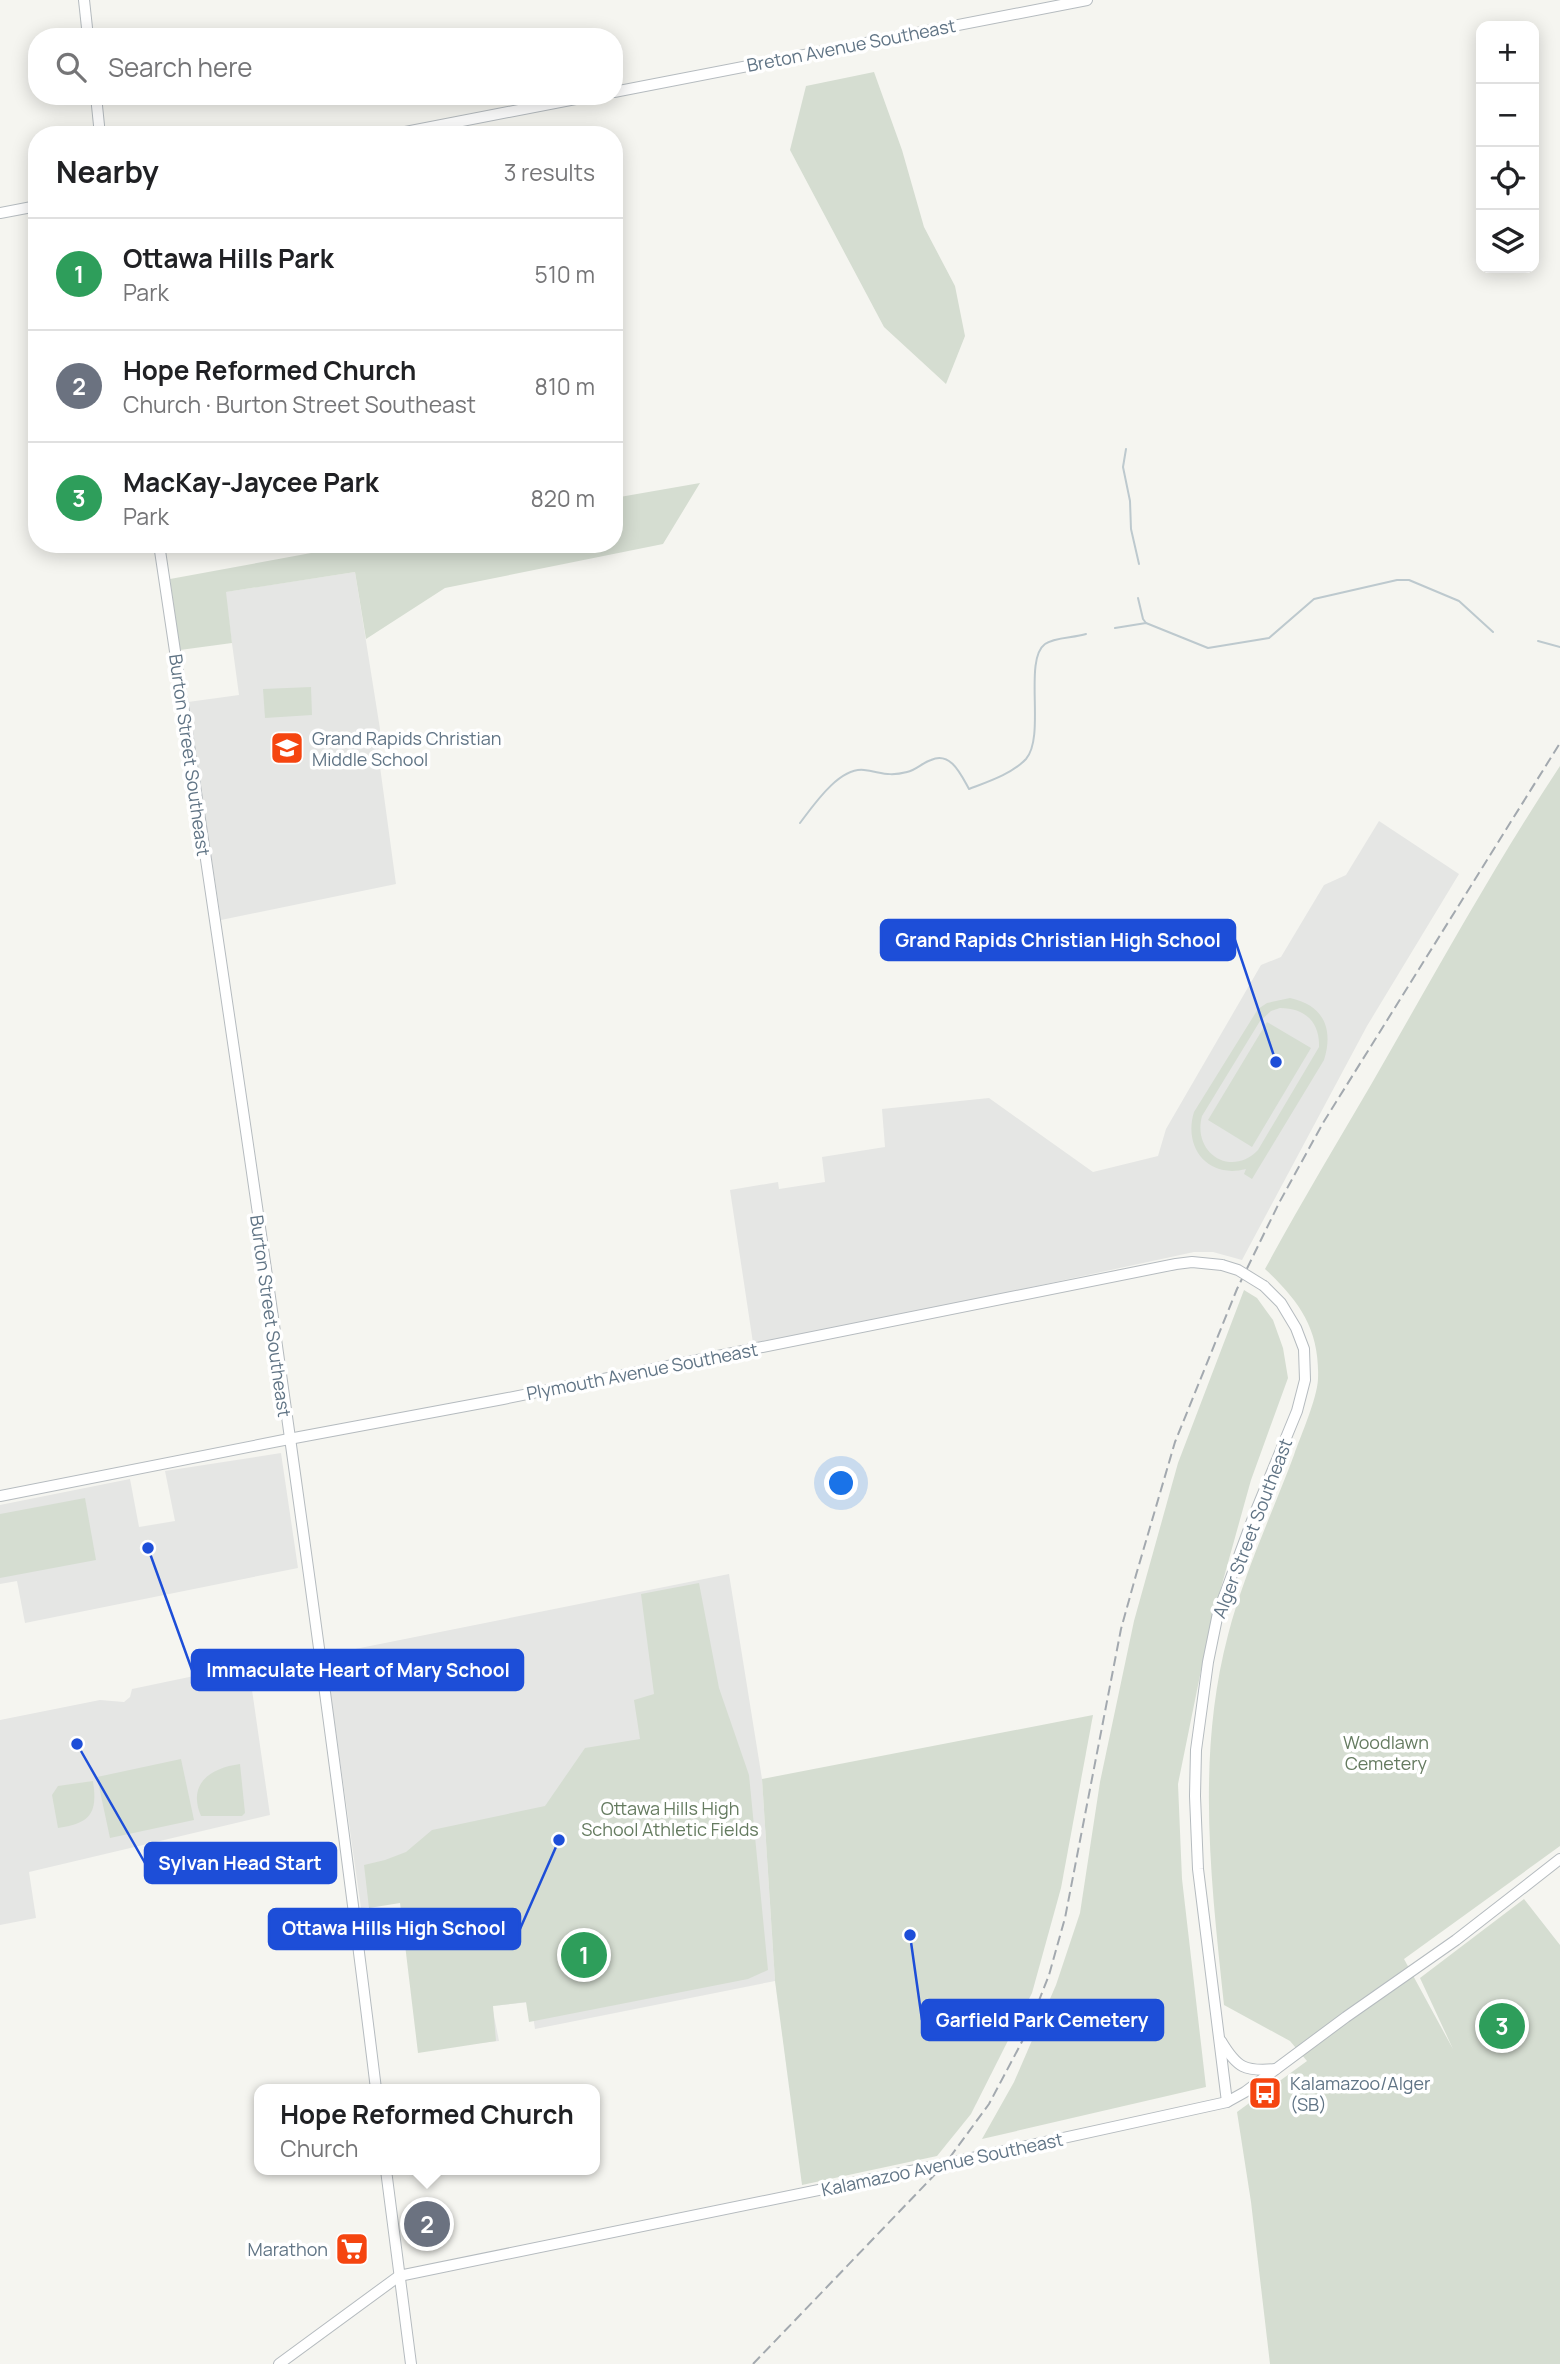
<!DOCTYPE html>
<html lang="en">
<head>
<meta charset="utf-8">
<style>
  :root { --surface:#fff; --page:#f6f6f6; --text:#202124; --muted:#757577; --line:#e0e0e0; --accent:#111827 }
  body { margin:0; font-family:Manrope,sans-serif; background:var(--page); color:var(--text) }
  .controls { position:absolute; right:21px; top:21px; display:grid; overflow:hidden; border-radius:14px; box-shadow:0 4px 18px #0003 }
  .controls button { width:63px; height:63px; display:grid; place-items:center; padding:0; border:0; border-bottom:2px solid var(--line); background:var(--surface); color:var(--text); font:35px sans-serif }
  .you { position:absolute; left:842px; top:1484px; width:24px; height:24px; margin:-18px; border:5px solid #fff; border-radius:50%; background:#1a73e8; box-shadow:0 0 0 10px #1a73e833 }
  .badge { display:grid; place-items:center; width:46px; height:46px; border-radius:50%; background:var(--accent); color:#fff; font-size:23px; font-weight:700 }
  .pin { position:absolute; translate:-50% -50%; border:4px solid #fff; box-shadow:0 2px 7px #0006 }
  .popup { position:absolute; left:254px; top:2084px; width:346px; height:91px; box-sizing:border-box; display:grid; place-content:center; border-radius:14px; background:var(--surface); filter:drop-shadow(0 2px 5px #0005); font-size:23px; white-space:nowrap; color:var(--muted) }
  .popup b { font-size:26px; color:var(--text) }
  .popup::after { content:''; position:absolute; left:50%; top:100%; margin-left:-14px; border:14px solid transparent; border-top-color:var(--surface) }
  .list { margin:0; padding:0; list-style:none }
  h2 { display:flex; justify-content:space-between; align-items:center; height:91px; margin:0; padding:0 28px; font-size:30px }
  h2 small { font-size:23px; font-weight:400; color:var(--muted) }
  .list li { display:grid; grid-template-columns:46px 1fr auto; gap:21px; align-items:center; box-sizing:border-box; height:112px; padding:0 28px; border-top:2px solid var(--line) }
  .list b { display:block; font-size:26px; white-space:nowrap }
  .list p { margin:0; font-size:23px; white-space:nowrap; color:var(--muted) }
  .list em { font-size:23px; font-style:normal; color:var(--muted) }
  .icon { flex:none; width:38px; height:38px; fill:none; stroke:currentColor; stroke-width:2; stroke-linecap:round; stroke-linejoin:round }
  .map { position:relative; flex:none; width:1560px; height:2364px; overflow:hidden }
  .search { position:absolute; background:var(--surface); box-shadow:0 4px 18px #0003; left:28px; top:28px; width:595px; height:77px; display:flex; align-items:center; gap:18px; box-sizing:border-box; padding:0 24px; border-radius:28px; color:var(--muted); font-size:26px }
  .panel { position:absolute; background:var(--surface); box-shadow:0 4px 18px #0003; left:28px; top:126px; width:595px; height:427px; border-radius:28px }
  .map>svg:first-child { display:block }
  .built { fill:#e5e6e4 }
  .green { fill:#d5ddd1; fill-rule:evenodd }
  .lines { fill:none; stroke-linecap:round; stroke-linejoin:round }
  .stream { stroke:#bdc9ce; stroke-width:2 }
  .secondary-casing { stroke:#b5bbbf; stroke-width:12 }
  .secondary { stroke:#fff; stroke-width:10 }
  .rail { stroke:#a3a9af; stroke-width:2; stroke-dasharray:10 5; stroke-linecap:butt }
  .secondary-bridge-casing { stroke:#b5bbbf; stroke-width:12; stroke-linecap:butt }
  .secondary-bridge { stroke:#fff; stroke-width:10 }
  .labels { text-anchor:middle; dominant-baseline:central; stroke-width:7; stroke-linejoin:round; paint-order:stroke }
  .street-label { font-size:18px; fill:#607485; stroke:#fff }
  .poi-label { font-size:18px; fill:#607485; stroke:#fff; text-anchor:start }
  .park-label { font-size:18px; fill:#657b60; stroke:#fff }
  .leader { fill:none; stroke:#1d4ed8; stroke-width:2.5 }
  .callout-dot { fill:#1d4ed8; stroke:#fff; stroke-width:2.5 }
  .callout { fill:#1d4ed8; stroke:#1d4ed8; stroke-width:2.5 }
  .callout-label { font-size:19px; text-anchor:middle; font-weight:bold; fill:#fff }
</style>
</head>
<body>
<div class="map">
<svg width="1560" height="2364" viewBox="0 0 1560 2364">
  <rect width="100%" height="100%" fill="#f5f5f0"/>
  <g class="built">
    <polygon points="355,572 380,729 378,752 396,884 221,920 188,702 239,695 225,592"/>
    <polygon points="1379,821 1459,874 1367,1026 1242,1260 1213,1252 1194,1252 916,1312 753,1343 730,1190 778,1182 779,1189 825,1182 822,1157 885,1147 882,1109 989,1098 1093,1172 1158,1156 1166,1129 1261,965 1281,957 1324,885 1346,875"/>
    <polygon points="281,1453 298,1568 25,1623 17,1581 0,1584 0,1505 130,1479 139,1527 175,1521 165,1471"/>
    <polygon points="729,1574 762,1779 775,1981 535,2029 531,2002 492,2006 499,2041 420,2049 402,1902 361,1908 325,1655"/>
    <polygon points="309,1652 310,1663 250,1676 270,1815 29,1872 36,1918 0,1925 0,1720 100,1700 124,1702 130,1697 132,1689"/>
  </g>
  <g class="green">
    <polygon points="874,72 902,150 924,227 955,286 965,336 946,384 884,327 790,150 806,86"/>
    <polygon points="700,483 663,544 445,588 366,639 355,572 226,592 232,643 180,650 170,579 360,544 614,544 614,498"/>
    <polygon points="311,687 312,715 265,718 263,689"/>
    <path d="M1560 766V1846L1404 1959 1453 2049 1420 1978 1524 1899 1560 1945V2364H1270L1251 2202 1237 2112 1307 2061 1290 2041 1224 2005C1211 1881 1196 1757 1228 1635 1244 1573 1272 1514 1294 1455 1301 1435 1317 1399 1318 1379 1320 1329 1299 1301 1265 1269 1299 1206 1336 1145 1372 1083 1433 977 1492 869 1560 766Z"/>
    <path d="M1290 998C1323 1005 1334 1028 1324 1060L1252 1179 1244 1174 1246 1169C1208 1179 1183 1148 1194 1112L1258 1009 1267 1003ZM1280 1008C1305 1008 1320 1022 1319 1047L1258 1150C1231 1178 1192 1153 1202 1116L1260 1021 1271 1011Z"/>
    <polygon points="1267,1022 1311,1048 1252,1147 1208,1120"/>
    <polygon points="1244,1290 1257,1298 1273,1320 1283,1348 1288,1378 1251,1480 1209,1631 1178,1784 1182,1879 1206,2087 982,2139 1014,2082 1056,1985 1080,1913 1100,1782 1134,1621 1178,1463"/>
    <polygon points="85,1498 96,1560 0,1578 0,1514"/>
    <polygon points="699,1583 719,1688 749,1775 768,1970 748,1979 529,2022 526,2002 493,2006 496,2041 418,2053 400,1903 369,1908 364,1865 385,1860 406,1852 432,1830 545,1806 585,1748 640,1739 634,1700 654,1694 641,1594"/>
    <polygon points="1093,1715 1061,1888 1032,1993 971,2114 937,2156 802,2185 775,1981 762,1779"/>
    <polygon points="181,1759 194,1820 110,1838 97,1777"/>
    <path d="M240 1764 245 1813 242 1816H201C187 1783 211 1768 240 1764Z"/>
    <path d="M93 1781C98 1814 90 1823 58 1828L52 1795 58 1786Z"/>
  </g>
  <g class="lines">
    <g class="stream">
      <polyline points="1126,449 1123,467 1130,501 1131,529 1139,564"/>
      <polyline points="1138,598 1143,619 1146,623"/>
      <polyline points="1115,628 1146,623 1208,648 1269,638 1314,599 1397,580 1409,580 1459,601 1493,632"/>
      <polyline points="1538,641 1560,647"/>
      <path d="M800 823C813 806 839 767 864 770 881 772 888 777 907 772 916 770 922 763 931 760 951 751 961 775 969 789 987 782 1012 774 1026 759 1046 736 1023 660 1045 644 1054 637 1074 638 1086 634"/>
    </g>
    <defs>
      <g id="secondary">
        <polyline points="84,0 88,37"/>
        <polyline points="614,92 1087,0"/>
        <polyline points="96,96 100,135"/>
        <polyline points="390,135 591,96"/>
        <polyline points="0,213 37,206"/>
        <path d="M159 544C236 1059 313 1573 376 2089"/>
        <polyline points="0,1496 289,1439 503,1399 1176,1264 1192,1262 1222,1265"/>
        <path d="M1221 2041C1237 2068 1245 2072 1276 2069"/>
        <polyline points="1227,2102 1198,1869 1195,1796 1196,1750 1208,1662 1218,1613 1253,1518 1297,1411 1305,1380 1304,1349 1296,1328 1281,1303 1264,1286"/>
        <polyline points="386,2170 411,2364"/>
        <polyline points="279,2364 399,2276 945,2164 1227,2102 1245,2092 1346,2017 1456,1940 1560,1859"/>
      </g>
    </defs>
    <use href="#secondary" class="secondary-casing"/>
    <use href="#secondary" class="secondary"/>
    <polyline class="rail" points="753,2364 945,2164 989,2104 1025,2036 1049,1975 1065,1918 1121,1629 1136,1575 1175,1442 1237,1289 1279,1203 1323,1123 1560,743"/>
    <defs>
      <polyline id="secondary-bridge" points="1222,1265 1238,1270 1264,1286"/>
    </defs>
    <use href="#secondary-bridge" class="secondary-bridge-casing"/>
    <use href="#secondary-bridge" class="secondary-bridge"/>
  </g>
  <defs>
    <symbol id="school-square" viewBox="-11 -11 22 22"><rect x="-9" y="-9" width="18" height="18" rx="4" fill="#f54510" stroke="#fff"/><path d="M0-5L7-2L0 1L-7-2ZM-4 1L0 2.5L4 1V4Q0 6-4 4Z" fill="#fff"/></symbol>
    <symbol id="bus-square" viewBox="-11 -11 22 22"><rect x="-9" y="-9" width="18" height="18" rx="4" fill="#f54510" stroke="#fff"/><path d="M-5-6H5V4H4V6H2V4H-2V6H-4V4H-5ZM-3.5-4V0h7V-4ZM-3.5 1.2v1.5H-2V1.2ZM2 1.2v1.5H3.5V1.2Z" fill="#fff"/></symbol>
    <symbol id="supermarket-square" viewBox="-11 -11 22 22"><rect x="-9" y="-9" width="18" height="18" rx="4" fill="#f54510" stroke="#fff"/><path d="M-6-5.5h2.5l.6 2H6L4.5 2H-2.5L-4.4-4H-6ZM-1.5 3.2a1.3 1.3 0 1 0 .1 0ZM3 3.2a1.3 1.3 0 1 0 .1 0Z" fill="#fff"/></symbol>
  </defs>
  <g fill-rule="evenodd">
    <use href="#school-square" x="268" y="729" width="38" height="38"/>
    <use href="#bus-square" x="1246" y="2074" width="38" height="38"/>
    <use href="#supermarket-square" x="333" y="2230" width="38" height="38"/>
  </g>
  <g class="labels">
    <g class="street-label">
      <text transform="translate(851 45) rotate(-11)">Breton Avenue Southeast</text>
      <text transform="translate(190 755) rotate(82)">Burton Street Southeast</text>
      <text transform="translate(271 1316) rotate(82)">Burton Street Southeast</text>
      <text transform="translate(642 1371) rotate(-11)">Plymouth Avenue Southeast</text>
      <text transform="translate(1252 1528) rotate(-69)">Alger Street Southeast</text>
      <text transform="translate(942 2164) rotate(-12)">Kalamazoo Avenue Southeast</text>
    </g>
    <g class="poi-label">
      <text x="312" y="738">Grand Rapids Christian<tspan x="312" dy="21">Middle School</tspan></text>
      <text x="1290" y="2083">Kalamazoo/Alger<tspan x="1290" dy="21">(SB)</tspan></text>
      <text x="328" y="2249" text-anchor="end">Marathon</text>
    </g>
    <g class="park-label">
      <text x="1386" y="1742">Woodlawn<tspan x="1386" dy="21">Cemetery</tspan></text>
      <text x="670" y="1808">Ottawa Hills High<tspan x="670" dy="21">School Athletic Fields</tspan></text>
    </g>
  </g>
  <path class="leader" d="M1276 1062L1235 940M148 1548L192 1670M77 1744L145 1863M559 1840L520 1929M910 1935L922 2020"/>
  <g class="callout-dot">
    <circle cx="1276" cy="1062" r="7"/>
    <circle cx="148" cy="1548" r="7"/>
    <circle cx="77" cy="1744" r="7"/>
    <circle cx="559" cy="1840" r="7"/>
    <circle cx="910" cy="1935" r="7"/>
  </g>
  <g class="callout">
    <rect x="881" y="920" width="354" height="40" rx="7"/>
    <rect x="192" y="1650" width="331" height="40" rx="7"/>
    <rect x="145" y="1843" width="191" height="40" rx="7"/>
    <rect x="269" y="1909" width="251" height="40" rx="7"/>
    <rect x="922" y="2000" width="241" height="40" rx="7"/>
  </g>
  <g class="callout-label">
    <text x="1058" y="947">Grand Rapids Christian High School</text>
    <text x="358" y="1677">Immaculate Heart of Mary School</text>
    <text x="240" y="1870">Sylvan Head Start</text>
    <text x="394" y="1935">Ottawa Hills High School</text>
    <text x="1042" y="2027">Garfield Park Cemetery</text>
  </g>
</svg>
<div class="controls">
<button>+</button>
<button>−</button>
<button><svg class="icon" aria-label="locate" viewBox="0 0 24 24"><circle cx="12" cy="12" r="6"/><path d="M12 2v4M12 18v4M2 12h4M18 12h4"/></svg></button>
<button><svg class="icon" aria-label="layers" viewBox="0 0 24 24"><path d="M12 4l9 5-9 5-9-5zM3 14l9 5 9-5"/></svg></button>
</div>
<div class="you"></div>
<div class="pin badge" style="left:584px;top:1955px;background:#2e9e5b">1</div>
<div class="pin badge" style="left:427px;top:2224px;background:#6b7280">2</div>
<div class="popup"><b>Hope Reformed Church</b>Church</div>
<div class="pin badge" style="left:1502px;top:2026px;background:#2e9e5b">3</div>
<div class="search"><svg class="icon" aria-label="search" viewBox="0 0 24 24"><circle cx="10" cy="10" r="6"/><path d="M15 15l6 6"/></svg>Search here</div>
<section class="panel">
<h2>Nearby<small>3 results</small></h2>
<ul class="list">
<li><span class="badge" style="background:#2e9e5b">1</span><div><b>Ottawa Hills Park</b><p>Park</p></div><em>510 m</em></li>
<li><span class="badge" style="background:#6b7280">2</span><div><b>Hope Reformed Church</b><p>Church · Burton Street Southeast</p></div><em>810 m</em></li>
<li><span class="badge" style="background:#2e9e5b">3</span><div><b>MacKay-Jaycee Park</b><p>Park</p></div><em>820 m</em></li>
</ul>
</section>
</div>
</body>
</html>
